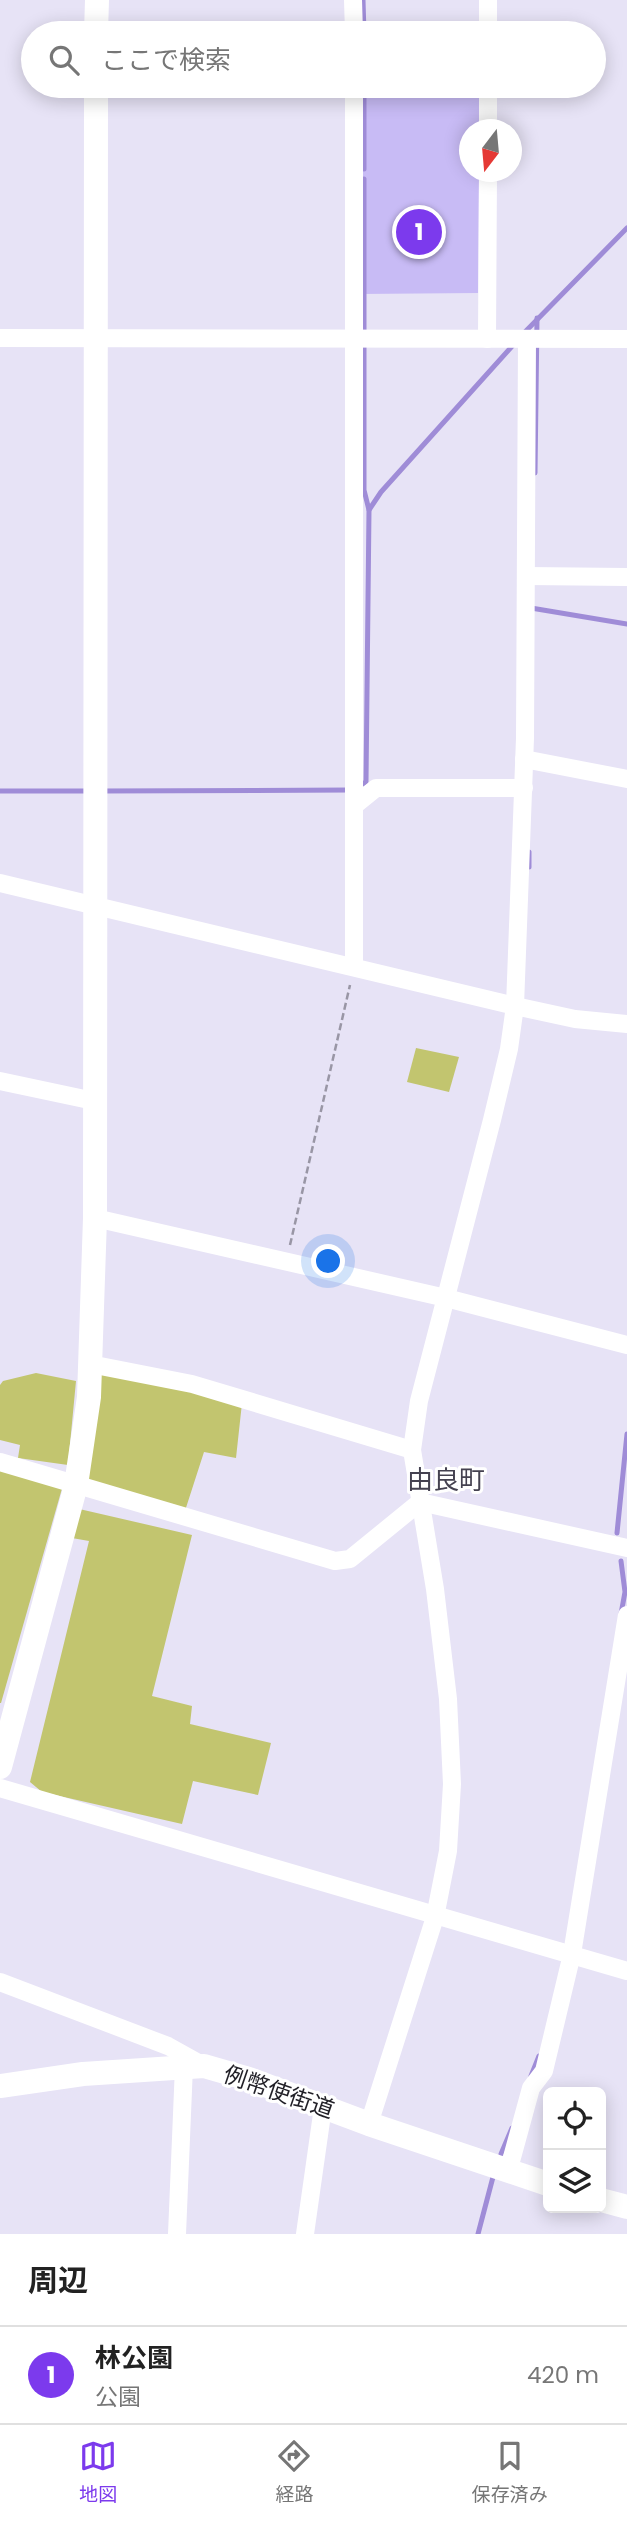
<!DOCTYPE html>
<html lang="ja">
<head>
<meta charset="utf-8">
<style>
  :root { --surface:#fff; --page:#f2f2f2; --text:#222; --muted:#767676; --line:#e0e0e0; --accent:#7c3aed }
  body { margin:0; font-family:Poppins,"Noto Sans JP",sans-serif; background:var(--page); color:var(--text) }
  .controls { position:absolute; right:21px; bottom:21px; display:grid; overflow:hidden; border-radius:10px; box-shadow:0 4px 18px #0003 }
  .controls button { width:63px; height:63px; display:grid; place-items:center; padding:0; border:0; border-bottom:2px solid var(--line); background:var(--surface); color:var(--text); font:35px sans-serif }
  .compass { position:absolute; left:459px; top:119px; width:63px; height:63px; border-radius:50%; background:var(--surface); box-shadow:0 4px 18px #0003; rotate:196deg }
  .you { position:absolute; left:329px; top:1262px; width:24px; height:24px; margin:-18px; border:5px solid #fff; border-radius:50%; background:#1a73e8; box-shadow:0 0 0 10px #1a73e833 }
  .badge { display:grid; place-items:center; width:46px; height:46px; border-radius:50%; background:var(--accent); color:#fff; font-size:23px; font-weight:700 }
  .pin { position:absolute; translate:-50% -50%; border:4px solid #fff; box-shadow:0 2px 7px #0006 }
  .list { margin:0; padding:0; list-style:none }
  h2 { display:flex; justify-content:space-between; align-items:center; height:91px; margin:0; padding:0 28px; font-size:30px }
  h2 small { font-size:23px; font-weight:400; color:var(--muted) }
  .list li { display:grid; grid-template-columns:46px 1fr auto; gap:21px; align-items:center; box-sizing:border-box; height:98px; padding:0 28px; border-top:2px solid var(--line) }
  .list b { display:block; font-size:26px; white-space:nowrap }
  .list p { margin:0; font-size:23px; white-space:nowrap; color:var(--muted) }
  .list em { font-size:23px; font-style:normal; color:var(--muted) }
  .icon { flex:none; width:38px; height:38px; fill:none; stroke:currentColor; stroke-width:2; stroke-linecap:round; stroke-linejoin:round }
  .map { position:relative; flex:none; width:627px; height:2234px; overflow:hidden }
  .search { position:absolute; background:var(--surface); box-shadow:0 4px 18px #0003; left:21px; right:21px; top:21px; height:77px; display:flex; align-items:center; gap:18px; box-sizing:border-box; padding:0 24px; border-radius:38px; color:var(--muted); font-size:26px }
  .sheet { height:189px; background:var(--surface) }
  nav { display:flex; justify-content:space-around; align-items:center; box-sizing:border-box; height:98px; border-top:2px solid var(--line); background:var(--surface); font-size:19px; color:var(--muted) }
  nav a { display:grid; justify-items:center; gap:4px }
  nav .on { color:var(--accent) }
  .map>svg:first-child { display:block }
  .green { fill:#c8bbf5 }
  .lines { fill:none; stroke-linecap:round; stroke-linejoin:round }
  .stream { stroke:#9f8cd7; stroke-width:5 }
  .building { fill:#c2c56f }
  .path { stroke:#9996a5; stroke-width:2.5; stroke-dasharray:7 3.5; stroke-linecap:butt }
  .street { stroke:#fff; stroke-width:18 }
  .secondary { stroke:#fff; stroke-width:24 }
  .labels { text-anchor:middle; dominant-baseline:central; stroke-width:6; stroke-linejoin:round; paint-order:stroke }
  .street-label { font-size:23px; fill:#201f26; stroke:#fff }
  .quarter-label { font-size:26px; fill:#444150; stroke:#fff }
</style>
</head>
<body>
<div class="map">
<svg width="627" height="2234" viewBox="0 0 627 2234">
  <rect width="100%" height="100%" fill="#e7e3f6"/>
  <polygon class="green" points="359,97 480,98 480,129 470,130 470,172 479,172 478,293 359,294"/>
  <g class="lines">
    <g class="stream">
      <polyline points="363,0 364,33"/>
      <polyline points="364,86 364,169"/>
      <polyline points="364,179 364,331"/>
      <polyline points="523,334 627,228"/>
      <polyline points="364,346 364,490 369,510"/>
      <polyline points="535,473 537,318"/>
      <polyline points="531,608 627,624"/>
      <polyline points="359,786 366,782 369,510 381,492 514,344"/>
      <polyline points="0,791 88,791"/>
      <polyline points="101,791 350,790"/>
      <polyline points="529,867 529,852"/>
      <polyline points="617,1533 627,1434"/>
      <polyline points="621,1561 625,1592 621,1614"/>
      <polyline points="531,2076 539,2056"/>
      <polyline points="501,2154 512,2128"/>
      <polyline points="478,2234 493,2177"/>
    </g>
  </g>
  <g class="building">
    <polygon points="416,1048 459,1057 449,1092 407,1082"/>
    <polygon points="96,1370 242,1403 236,1458 204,1452 183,1517 81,1484"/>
    <polygon points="36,1373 76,1381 68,1465 18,1458 20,1445 0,1440 0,1385 3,1381"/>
    <polygon points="0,1467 63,1485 1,1703 0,1703"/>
    <polygon points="75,1508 192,1535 152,1696 192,1706 190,1724 271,1743 258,1795 193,1781 182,1824 42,1792 30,1782 89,1541 72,1538"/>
  </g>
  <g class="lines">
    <polyline class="path" points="290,1245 350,985"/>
    <g class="street">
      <polyline points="353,0 354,33"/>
      <polyline points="488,33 488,0"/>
      <polyline points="488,130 488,86"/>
      <polyline points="0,338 627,339"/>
      <polyline points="487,339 488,172"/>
      <polyline points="526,576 627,577"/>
      <polyline points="524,759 627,779"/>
      <polyline points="355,805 376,788 524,788"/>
      <polyline points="0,883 515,1006 575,1019 627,1024"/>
      <polyline points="354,967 354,86"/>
      <polyline points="0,1081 94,1101"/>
      <polyline points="95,1218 446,1298 627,1345"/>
      <polyline points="90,1364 192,1384 412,1450"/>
      <polyline points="0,1462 335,1561 350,1559 420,1502"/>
      <polyline points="420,1502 627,1548"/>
      <polyline points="0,1788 627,1971"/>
      <polyline points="0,1982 168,2046 204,2066"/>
      <polyline points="369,2124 435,1917 448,1851 452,1784 448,1699 435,1589 412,1450 419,1401 492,1120 509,1049 515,1006 525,738 527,339"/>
      <polyline points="508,2172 531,2088 544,2071 572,1954 627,1615"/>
      <polyline points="177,2234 184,2066"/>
      <polyline points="305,2234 323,2107"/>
    </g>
    <g class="secondary">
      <polyline points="96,33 97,0"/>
      <polyline points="0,1767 76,1485 89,1397 95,1218 96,86"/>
      <polyline points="0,2086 83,2074 204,2066 249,2079 369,2124 548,2184"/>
      <polyline points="601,2200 627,2207"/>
    </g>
  </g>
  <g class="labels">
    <g class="street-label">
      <text transform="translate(279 2092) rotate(19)">例幣使街道</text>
    </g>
    <g class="quarter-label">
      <text x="446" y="1480">由良町</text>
    </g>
  </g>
</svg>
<div class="controls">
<button><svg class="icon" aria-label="locate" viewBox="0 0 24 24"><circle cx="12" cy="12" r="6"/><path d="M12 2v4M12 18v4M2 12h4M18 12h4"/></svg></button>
<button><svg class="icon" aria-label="layers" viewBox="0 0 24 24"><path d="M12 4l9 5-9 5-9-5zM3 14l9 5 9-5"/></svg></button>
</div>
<svg class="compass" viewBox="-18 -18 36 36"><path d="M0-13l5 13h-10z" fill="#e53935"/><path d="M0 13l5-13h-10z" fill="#767676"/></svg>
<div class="you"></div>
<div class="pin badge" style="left:419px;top:232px">1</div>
<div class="search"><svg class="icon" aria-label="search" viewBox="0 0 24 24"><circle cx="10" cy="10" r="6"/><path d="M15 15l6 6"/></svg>ここで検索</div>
</div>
<section class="sheet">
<h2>周辺<small></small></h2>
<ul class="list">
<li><span class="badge">1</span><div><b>林公園</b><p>公園</p></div><em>420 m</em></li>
</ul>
</section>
<nav>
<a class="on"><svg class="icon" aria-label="map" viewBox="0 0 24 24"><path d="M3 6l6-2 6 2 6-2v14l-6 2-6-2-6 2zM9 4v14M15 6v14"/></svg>地図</a>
<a><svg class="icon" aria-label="directions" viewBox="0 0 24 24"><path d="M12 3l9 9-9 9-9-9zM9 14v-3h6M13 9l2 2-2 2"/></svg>経路</a>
<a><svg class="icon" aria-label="saved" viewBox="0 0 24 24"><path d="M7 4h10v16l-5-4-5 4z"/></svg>保存済み</a>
</nav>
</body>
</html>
